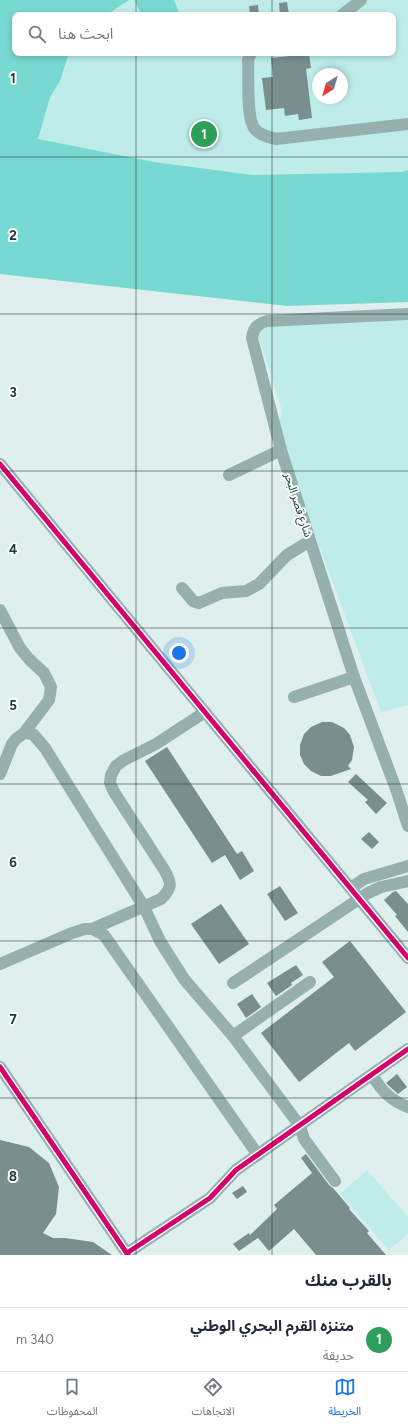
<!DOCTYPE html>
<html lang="ar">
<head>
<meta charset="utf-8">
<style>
  :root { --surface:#fff; --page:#f2f2f3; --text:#1f2937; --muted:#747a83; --line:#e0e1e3; --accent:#1a73e8 }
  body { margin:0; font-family:Figtree,"Noto Sans Arabic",sans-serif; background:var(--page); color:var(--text); direction:rtl }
  .compass { position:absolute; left:312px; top:68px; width:36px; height:36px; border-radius:50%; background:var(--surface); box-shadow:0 2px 6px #0003; rotate:217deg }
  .you { position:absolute; left:179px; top:653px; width:14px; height:14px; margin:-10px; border:3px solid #fff; border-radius:50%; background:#1a73e8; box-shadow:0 0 0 6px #1a73e833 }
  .badge { display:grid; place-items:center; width:26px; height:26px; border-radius:50%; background:var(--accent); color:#fff; font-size:13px; font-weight:700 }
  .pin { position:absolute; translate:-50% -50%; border:2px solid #fff; box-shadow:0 1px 4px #0006 }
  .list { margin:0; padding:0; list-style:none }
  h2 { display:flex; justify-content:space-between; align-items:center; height:52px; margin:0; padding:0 16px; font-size:17px }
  h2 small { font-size:13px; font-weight:400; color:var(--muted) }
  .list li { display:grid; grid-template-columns:26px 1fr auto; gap:12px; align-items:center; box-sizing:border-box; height:64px; padding:0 16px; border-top:1px solid var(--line) }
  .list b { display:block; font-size:15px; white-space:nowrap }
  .list p { margin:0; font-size:13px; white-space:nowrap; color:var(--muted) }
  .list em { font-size:13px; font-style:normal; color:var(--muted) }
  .icon { flex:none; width:22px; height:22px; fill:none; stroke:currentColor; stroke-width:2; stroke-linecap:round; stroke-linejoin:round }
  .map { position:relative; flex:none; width:408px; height:1255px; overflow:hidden; direction:ltr }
  .search { position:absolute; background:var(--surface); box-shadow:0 2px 6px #0003; left:12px; right:12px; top:12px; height:44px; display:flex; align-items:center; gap:10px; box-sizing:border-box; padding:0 14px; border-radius:8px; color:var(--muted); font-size:15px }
  .sheet { height:116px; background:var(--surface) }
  nav { display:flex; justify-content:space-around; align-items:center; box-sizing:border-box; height:56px; border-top:1px solid var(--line); background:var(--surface); font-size:11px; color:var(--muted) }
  nav a { display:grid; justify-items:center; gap:2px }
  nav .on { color:var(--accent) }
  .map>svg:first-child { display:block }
  .green { fill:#beede9; fill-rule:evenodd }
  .water { fill:#78d8d2 }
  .building { fill:#798f8d }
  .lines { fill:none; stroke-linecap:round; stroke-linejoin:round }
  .minor { stroke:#96b0ae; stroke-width:12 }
  .cycleway-casing { stroke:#f3fefd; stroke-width:8 }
  .cycleway { stroke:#d6006c; stroke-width:5 }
  .grid { fill:none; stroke:#2a3534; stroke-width:1; stroke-opacity:0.55 }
  .labels { text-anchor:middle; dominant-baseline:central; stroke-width:4; stroke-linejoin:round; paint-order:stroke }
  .street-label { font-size:11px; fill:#2a3534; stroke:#f3fefd }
  .grid-label { font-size:13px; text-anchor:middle; font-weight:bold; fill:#2a3534; stroke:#f3fefd; stroke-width:4; stroke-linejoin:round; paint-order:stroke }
</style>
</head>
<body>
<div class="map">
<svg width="408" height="1255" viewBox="0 0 408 1255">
  <rect width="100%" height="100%" fill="#deefed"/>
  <g class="green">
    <path d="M0 0H408V209L0 169ZM15 15H393V53H15ZM318 74H342V98H318Z"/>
    <polygon points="408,320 408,705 381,712 277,433 282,411 256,327"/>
    <polygon points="367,1170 408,1217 408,1234 389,1250 340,1194"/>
  </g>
  <g class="water">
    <polygon points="0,0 129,0 106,15 15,15 15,53 69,53 60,81 50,97 38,139 154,162 252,175 402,172 408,170 408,302 287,306 0,274"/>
    <polygon points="135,0 174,0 180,15 141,15"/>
  </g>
  <g class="building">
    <polygon points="287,2 289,15 280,15 279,3"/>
    <polygon points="258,5 259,15 250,15 249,6"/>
    <polygon points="309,54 311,68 306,69 312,118 299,120 298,114 285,116 284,108 266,110 262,78 273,77 271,58"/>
    <polygon points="322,722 332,722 344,728 350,735 354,747 352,760 348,766 351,769 331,776 321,776 311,771 304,764 300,755 300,745 304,734 311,727"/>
    <polygon points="167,747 237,854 242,851 254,871 240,880 225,855 212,863 145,761"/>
    <polygon points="356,774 387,803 376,814 365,802 368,800 348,782"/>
    <polygon points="369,832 379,842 372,849 361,839"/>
    <polygon points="280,886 298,913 285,921 267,894"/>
    <polygon points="396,891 408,904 408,932 395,916 397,915 384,900 393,892"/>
    <polygon points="221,904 249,944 219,964 191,924"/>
    <polygon points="350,941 406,1012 355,1051 349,1043 299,1082 261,1033 334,977 322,962"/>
    <polygon points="296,965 303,975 291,983 292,985 276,996 267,983"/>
    <polygon points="252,994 261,1007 246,1018 237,1004"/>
    <polygon points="397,1074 407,1087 398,1094 386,1083"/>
    <polygon points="0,1140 29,1147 49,1163 59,1187 56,1214 43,1233 53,1238 65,1238 93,1242 112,1255 0,1255"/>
    <polygon points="306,1154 329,1185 333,1188 350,1208 349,1209 369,1231 367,1233 386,1255 316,1255 294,1229 269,1251 258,1238 239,1251 233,1244 249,1233 250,1235 277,1209 274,1205 312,1173 301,1158"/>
    <polygon points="243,1186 247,1192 237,1199 232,1193"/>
  </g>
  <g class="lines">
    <g class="minor">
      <polyline points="342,15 361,0"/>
      <path d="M251 53 248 60C249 76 246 116 254 128 259 135 268 137 276 139L408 124"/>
      <path d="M408 314 267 321C258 323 253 329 252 338L281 450 354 677 396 789 408 826"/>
      <polyline points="0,464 408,958"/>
      <polyline points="229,475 281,450"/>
      <polyline points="182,588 193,601 199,603 222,593 246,591 259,584 287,555 310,541"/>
      <polyline points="0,610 20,648 29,659 44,673 51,687 49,700 24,733 16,739 12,744 0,774"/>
      <polyline points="294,697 354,677"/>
      <polyline points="24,733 33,734 45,748 144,907 160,941 184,979 233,1036 300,1126 304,1139 335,1181"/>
      <polyline points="351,888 364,879 408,866"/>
      <path d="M92 929 161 899C172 888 172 884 165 871L114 792 110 783 111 775 116 766 124 760 156 744 205 712"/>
      <polyline points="0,964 72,933 85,929 92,929 104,935 258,1155"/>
      <polyline points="233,983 368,893 381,887 408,881"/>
      <polyline points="233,1036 310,982"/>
      <polyline points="0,1067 128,1255"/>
      <path d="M372 1075C381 1090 391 1101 408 1107"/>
      <polyline points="127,1253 210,1198 236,1170 408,1049"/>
    </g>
    <defs>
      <g id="cycleway">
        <polyline points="0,464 408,958"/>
        <polyline points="0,1067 128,1255"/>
        <polyline points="127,1253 210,1198 236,1170 408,1049"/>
      </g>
    </defs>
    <use href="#cycleway" class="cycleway-casing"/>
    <use href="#cycleway" class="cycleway"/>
  </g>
  <path class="grid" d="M136 0V15M272 0V15M136 53V1255M272 53V1255M0 157H408M0 314H408M0 471H408M0 628H408M0 784H408M0 941H408M0 1098H408"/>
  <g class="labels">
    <g class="street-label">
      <text transform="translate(298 505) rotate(72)">شارع قصر البحر</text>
    </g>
  </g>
  <g class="grid-label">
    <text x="13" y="83">1</text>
    <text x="13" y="240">2</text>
    <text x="13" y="397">3</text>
    <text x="13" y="554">4</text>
    <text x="13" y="710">5</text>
    <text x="13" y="867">6</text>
    <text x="13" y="1024">7</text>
    <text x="13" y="1181">8</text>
  </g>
</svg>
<svg class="compass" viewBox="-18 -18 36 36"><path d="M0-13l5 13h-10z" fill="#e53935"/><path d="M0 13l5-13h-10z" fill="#747a83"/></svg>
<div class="you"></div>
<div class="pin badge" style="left:204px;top:134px;background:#2e9e5b">1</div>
<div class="search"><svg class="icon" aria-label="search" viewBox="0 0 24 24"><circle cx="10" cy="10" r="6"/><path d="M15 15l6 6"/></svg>ابحث هنا</div>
</div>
<section class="sheet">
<h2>بالقرب منك<small></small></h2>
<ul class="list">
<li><span class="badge" style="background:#2e9e5b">1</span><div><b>متنزه القرم البحري الوطني</b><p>حديقة</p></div><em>340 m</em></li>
</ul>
</section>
<nav>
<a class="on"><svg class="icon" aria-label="map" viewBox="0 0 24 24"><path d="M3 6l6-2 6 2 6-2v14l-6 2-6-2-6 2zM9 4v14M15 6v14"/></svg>الخريطة</a>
<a><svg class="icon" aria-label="directions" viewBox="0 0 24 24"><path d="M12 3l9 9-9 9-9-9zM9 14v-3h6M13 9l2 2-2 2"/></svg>الاتجاهات</a>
<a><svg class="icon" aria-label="saved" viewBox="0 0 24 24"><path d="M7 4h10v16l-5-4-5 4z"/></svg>المحفوظات</a>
</nav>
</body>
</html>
